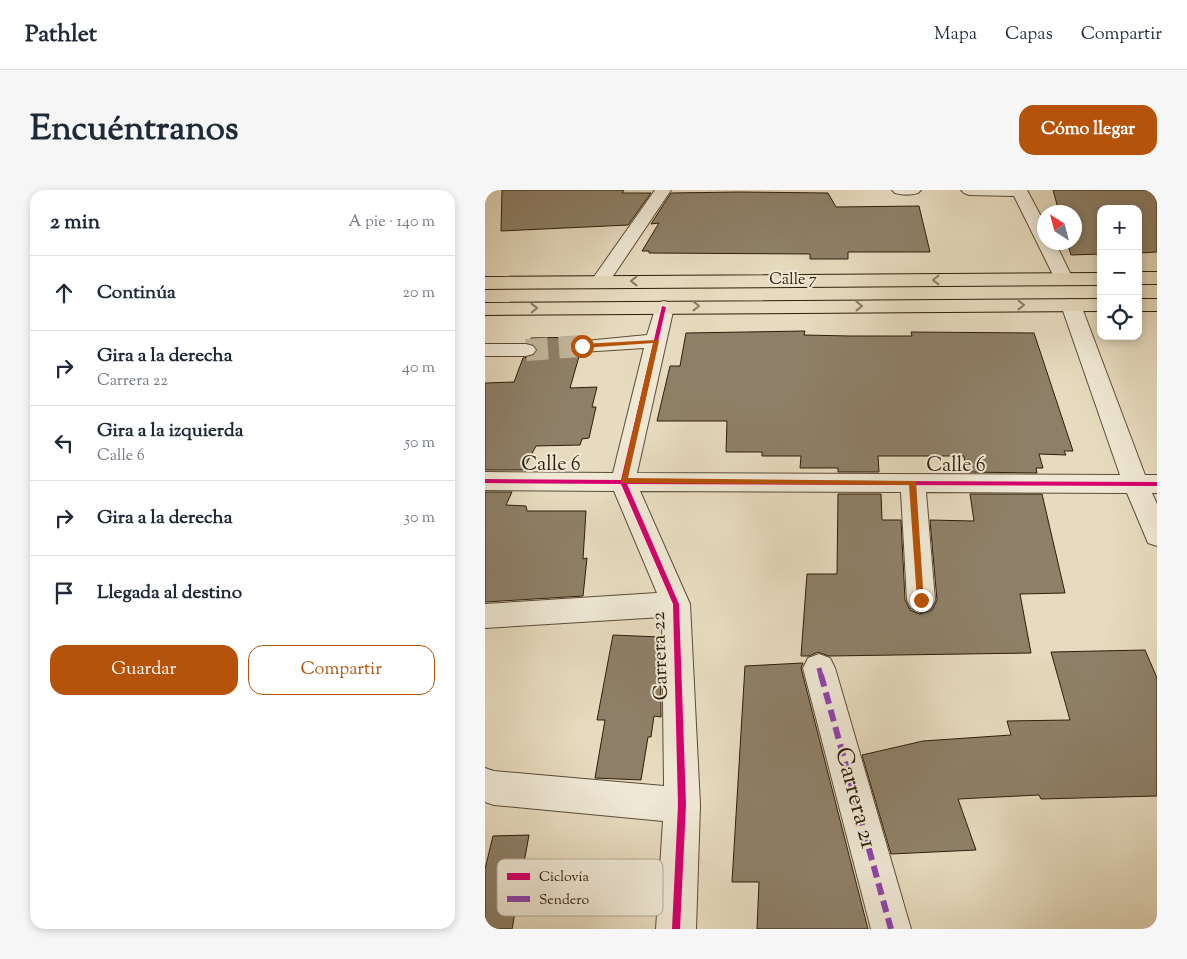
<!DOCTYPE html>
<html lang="es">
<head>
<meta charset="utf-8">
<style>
  :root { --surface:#fff; --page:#f6f6f7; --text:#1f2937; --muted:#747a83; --line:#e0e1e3; --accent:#b45309 }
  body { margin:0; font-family:"Sorts Mill Goudy",serif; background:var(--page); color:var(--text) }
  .controls { position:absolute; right:15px; top:15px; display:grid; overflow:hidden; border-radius:10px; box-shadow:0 2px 8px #0003 }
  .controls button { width:45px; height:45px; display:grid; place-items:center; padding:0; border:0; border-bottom:1px solid var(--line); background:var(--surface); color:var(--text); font:25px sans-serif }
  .compass { position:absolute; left:552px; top:15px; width:45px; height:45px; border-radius:50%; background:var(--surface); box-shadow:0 2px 8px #0003; rotate:324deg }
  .stop { position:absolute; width:15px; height:15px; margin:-11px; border:4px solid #b45309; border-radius:50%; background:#fff }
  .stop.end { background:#b45309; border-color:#fff; box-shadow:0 1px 5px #0008 }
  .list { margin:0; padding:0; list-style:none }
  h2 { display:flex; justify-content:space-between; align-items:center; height:65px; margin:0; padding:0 20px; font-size:21px }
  h2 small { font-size:16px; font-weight:400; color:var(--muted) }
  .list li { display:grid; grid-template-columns:32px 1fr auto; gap:15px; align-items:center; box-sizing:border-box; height:75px; padding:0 20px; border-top:1px solid var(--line) }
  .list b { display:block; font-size:19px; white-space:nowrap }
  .list p { margin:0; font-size:16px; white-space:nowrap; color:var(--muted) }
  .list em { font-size:16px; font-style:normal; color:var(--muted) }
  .actions { display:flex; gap:10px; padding:15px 20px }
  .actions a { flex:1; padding:11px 0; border:1px solid var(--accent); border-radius:15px; text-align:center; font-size:18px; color:var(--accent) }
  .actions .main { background:var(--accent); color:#fff }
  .icon { flex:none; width:28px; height:28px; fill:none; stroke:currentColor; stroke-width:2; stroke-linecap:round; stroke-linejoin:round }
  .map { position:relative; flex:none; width:672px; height:739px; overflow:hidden; border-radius:15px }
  header { display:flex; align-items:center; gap:30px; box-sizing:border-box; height:70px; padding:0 25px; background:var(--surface); border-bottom:1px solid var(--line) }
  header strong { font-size:24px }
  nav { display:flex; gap:28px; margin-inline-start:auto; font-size:18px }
  .intro { display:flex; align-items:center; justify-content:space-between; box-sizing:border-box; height:120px; padding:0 30px }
  h1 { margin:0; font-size:35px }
  .button { padding:12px 22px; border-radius:15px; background:var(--accent); color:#fff; font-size:18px; font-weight:700 }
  main { display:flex; gap:30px; padding:0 30px }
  aside { flex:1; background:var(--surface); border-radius:15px; box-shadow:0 2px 8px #0003 }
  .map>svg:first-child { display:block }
  .building { fill:#8e8068; stroke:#2e1d0a }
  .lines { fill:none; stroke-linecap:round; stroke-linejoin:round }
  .minor-tunnel { stroke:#c1b59a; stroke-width:22; stroke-dasharray:22 11; stroke-linecap:butt }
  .minor-casing { stroke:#5c4c37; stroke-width:2 }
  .major-casing { stroke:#2e1d0a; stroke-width:2 }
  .minor { fill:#efe8d5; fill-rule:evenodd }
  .major { fill:#e6dbbe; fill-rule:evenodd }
  .quiet-far1 { stroke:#8e44ad; stroke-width:5; stroke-dasharray:10 5; stroke-linecap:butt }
  .quiet { stroke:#8e44ad; stroke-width:6; stroke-dasharray:12 6; stroke-linecap:butt }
  .cycleway-casing { stroke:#efe8d5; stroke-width:3 }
  .cycleway { fill:#d6006c; fill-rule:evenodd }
  .oneway { stroke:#8a7c64 }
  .route { fill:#b45309 }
  .labels { text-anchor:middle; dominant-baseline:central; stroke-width:4; stroke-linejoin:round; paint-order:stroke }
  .far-street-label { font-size:16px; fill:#2e1d0a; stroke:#efe8d5 }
  .street-label { font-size:20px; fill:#2e1d0a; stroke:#efe8d5 }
  .near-street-label { font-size:24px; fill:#2e1d0a; stroke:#efe8d5 }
  .key { fill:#efe8d5; stroke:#b5ab98; stroke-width:1 }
  .key-label { font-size:14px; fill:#2e1d0a }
</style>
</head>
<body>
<header>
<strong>Pathlet</strong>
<nav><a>Mapa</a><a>Capas</a><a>Compartir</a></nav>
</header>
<div class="intro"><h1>Encuéntranos</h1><a class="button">Cómo llegar</a></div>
<main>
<aside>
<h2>2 min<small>A pie · 140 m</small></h2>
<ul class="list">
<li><svg class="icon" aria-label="ahead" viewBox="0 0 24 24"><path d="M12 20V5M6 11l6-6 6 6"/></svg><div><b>Continúa</b></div><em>20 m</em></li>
<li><svg class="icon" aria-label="right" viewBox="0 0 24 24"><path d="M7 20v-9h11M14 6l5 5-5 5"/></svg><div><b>Gira a la derecha</b><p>Carrera 22</p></div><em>40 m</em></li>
<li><svg class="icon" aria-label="left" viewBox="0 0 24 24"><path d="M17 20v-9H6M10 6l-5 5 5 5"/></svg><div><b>Gira a la izquierda</b><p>Calle 6</p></div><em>50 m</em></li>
<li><svg class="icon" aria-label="right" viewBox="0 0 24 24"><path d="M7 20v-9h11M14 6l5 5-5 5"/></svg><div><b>Gira a la derecha</b></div><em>30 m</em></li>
<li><svg class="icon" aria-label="arrive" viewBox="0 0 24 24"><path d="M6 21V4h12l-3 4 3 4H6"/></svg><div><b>Llegada al destino</b></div></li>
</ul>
<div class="actions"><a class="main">Guardar</a><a>Compartir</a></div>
</aside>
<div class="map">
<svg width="672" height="739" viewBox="0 0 672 739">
  <rect width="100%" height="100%" fill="#e6dbbe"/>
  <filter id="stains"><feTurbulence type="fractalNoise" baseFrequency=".004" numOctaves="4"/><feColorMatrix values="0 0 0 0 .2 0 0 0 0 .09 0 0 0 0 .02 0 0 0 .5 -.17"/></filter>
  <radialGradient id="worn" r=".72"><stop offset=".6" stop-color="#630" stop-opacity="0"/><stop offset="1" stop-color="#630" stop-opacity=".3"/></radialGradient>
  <g class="building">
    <polygon points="17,0 139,0 137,3 166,3 143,35 16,41"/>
    <polygon points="568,0 672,0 672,62 653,63 653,19 616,19 616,64 586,65 582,52 590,52 590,22 574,22"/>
    <polygon points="254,2 343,3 351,17 434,16 445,62 363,62 363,69 325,69 325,64 164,63 164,61 157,61 174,33 166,34 186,3"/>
    <polygon points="320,141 319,145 365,146 427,146 426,142 549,143 588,261 579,261 581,265 554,264 558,278 551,278 552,283 481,282 479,266 393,266 394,282 353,282 353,278 315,278 316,266 277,266 277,262 241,262 242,231 172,231 185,176 195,176 201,143"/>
    <polygon points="100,147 99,149 88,151 85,156 88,161 95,163 85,198 112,197 107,217 111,217 104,248 97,249 95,255 51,256 38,280 0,280 0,193 29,192 38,168 49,166 52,161 50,155 44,153 46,148"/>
    <polygon points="0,302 27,302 21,315 41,316 42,321 101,321 98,369 102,368 98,406 0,412"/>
    <polygon points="353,304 396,304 397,330 416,330 420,410 425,420 435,424 447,420 452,410 445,330 489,331 485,304 557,304 580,403 535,404 546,463 344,466 333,462 324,466 316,466 322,384 352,384"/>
    <polygon points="128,445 175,447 176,527 169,526 166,547 163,547 156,590 110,588 120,530 112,530"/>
    <polygon points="660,460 672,488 672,606 556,609 554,605 473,609 491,660 406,664 377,565 438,551 526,545 522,531 585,530 566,462"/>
    <polygon points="318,473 316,478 383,739 272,739 274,692 247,692 260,476"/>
    <polygon points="44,645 27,739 0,739 0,679 8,646"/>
  </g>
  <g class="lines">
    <polyline class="minor-tunnel" points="41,160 97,156"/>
    <defs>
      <g id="minor">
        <polygon points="170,0 186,0 122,95 115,97 108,95 106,91"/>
        <path d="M407 0H436L433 3C426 5 417 5 410 3Z"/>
        <polygon points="476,0 542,0 560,34 560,52 570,52 588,89 585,93 579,95 573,93 570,89 529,6 484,5 479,3"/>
        <polygon points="586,109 593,111 596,115 660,285 672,285 672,303 667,303 672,314 672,356 663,353 642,303 441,302 450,410 446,418 436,422 426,418 422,410 416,302 155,301 205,414 215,615 211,739 171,739 178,631 9,615 0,612 0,578 9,581 179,596 177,427 0,438 0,414 172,403 129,301 0,300 0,282 128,283 159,158 97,162 90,160 87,156 90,152 162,145 172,113 179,111 186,113 189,117 152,283 635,285 576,115 579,111"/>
        <polygon points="0,154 41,154 48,156 51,160 48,164 41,166 0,166"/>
        <polygon points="334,464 345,468 350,478 426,739 386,739 318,478 323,468"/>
      </g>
      <g id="major">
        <rect x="653" y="82" width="19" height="12"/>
        <polygon points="616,83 616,95 0,99 0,87"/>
        <polygon points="616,109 616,121 0,125 0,113"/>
        <rect x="653" y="109" width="19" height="12"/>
      </g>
    </defs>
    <use href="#minor" class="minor-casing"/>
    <use href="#major" class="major-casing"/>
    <use href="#minor" class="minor"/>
    <use href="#major" class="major"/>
    <polyline class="quiet-far1" points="334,478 336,486"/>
    <polyline class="quiet" points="336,485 406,739"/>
    <defs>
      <polygon id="cycleway" points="177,116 181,117 141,290 672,292 672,296 142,294 194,414 201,615 195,739 187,739 193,615 188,414 136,294 0,293 0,289 136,290"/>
    </defs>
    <use href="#cycleway" class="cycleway-casing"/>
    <use href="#cycleway" class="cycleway"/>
  </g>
  <defs><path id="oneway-chevron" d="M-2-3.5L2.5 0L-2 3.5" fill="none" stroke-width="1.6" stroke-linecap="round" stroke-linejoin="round" transform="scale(1.25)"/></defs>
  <g class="oneway">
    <use href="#oneway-chevron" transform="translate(451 90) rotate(180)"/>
    <use href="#oneway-chevron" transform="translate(149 91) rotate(180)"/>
    <use href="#oneway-chevron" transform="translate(536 115)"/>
    <use href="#oneway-chevron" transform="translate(211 116)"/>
    <use href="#oneway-chevron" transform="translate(374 116)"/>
    <use href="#oneway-chevron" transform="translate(49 118) rotate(-1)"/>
  </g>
  <polygon class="route" points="171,150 174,151 143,288 431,291 439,413 436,414 432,410 424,295 136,293 168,153 97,158 94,156 97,154"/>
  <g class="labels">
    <g class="far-street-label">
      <text x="308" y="90">Calle 7</text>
    </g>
    <g class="street-label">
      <text x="66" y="275">Calle 6</text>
      <text x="471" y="276">Calle 6</text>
      <text transform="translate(176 466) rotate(-92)">Carrera 22</text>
    </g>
    <g class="near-street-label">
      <text transform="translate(370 608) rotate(75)">Carrera 21</text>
    </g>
  </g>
  <rect x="12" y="669" width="166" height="57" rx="8" class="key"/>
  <rect x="22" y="683" width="23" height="7" fill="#d6006c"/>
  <rect x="22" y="706" width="23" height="6" fill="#8e44ad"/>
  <g class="key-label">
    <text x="54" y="691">Ciclovía</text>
    <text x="54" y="714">Sendero</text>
  </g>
  <rect width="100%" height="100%" filter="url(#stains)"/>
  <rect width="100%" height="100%" fill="url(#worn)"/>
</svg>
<div class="controls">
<button>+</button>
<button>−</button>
<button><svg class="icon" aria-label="locate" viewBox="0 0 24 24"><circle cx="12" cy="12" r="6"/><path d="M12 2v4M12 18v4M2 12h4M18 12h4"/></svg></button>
</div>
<svg class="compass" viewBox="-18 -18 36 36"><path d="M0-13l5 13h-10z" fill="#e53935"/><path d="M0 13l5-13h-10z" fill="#747a83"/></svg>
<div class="stop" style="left:97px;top:156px"></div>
<div class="stop end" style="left:436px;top:410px"></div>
</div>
</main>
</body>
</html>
